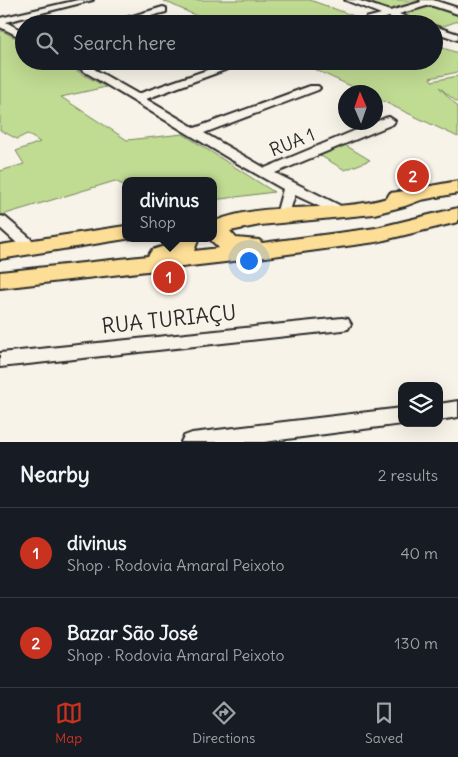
<!DOCTYPE html>
<html lang="en">
<head>
<meta charset="utf-8">
<style>
  :root { --surface:#171b24; --page:#20242c; --text:#f1f3f6; --muted:#9ea1a6; --line:#363941; --accent:#c8321e }
  body { margin:0; font-family:Delius,sans-serif; background:var(--page); color:var(--text) }
  .controls { position:absolute; right:15px; bottom:15px; display:grid; overflow:hidden; border-radius:10px; box-shadow:0 5px 20px #0002 }
  .controls button { width:45px; height:45px; display:grid; place-items:center; padding:0; border:0; border-bottom:1px solid var(--line); background:var(--surface); color:var(--text); font:25px sans-serif }
  .compass { position:absolute; left:338px; top:85px; width:45px; height:45px; border-radius:50%; background:var(--surface); box-shadow:0 5px 20px #0002; rotate:358deg }
  .you { position:absolute; left:248px; top:260px; width:18px; height:18px; margin:-12px; border:4px solid #fff; border-radius:50%; background:#1a73e8; box-shadow:0 0 0 8px #1a73e833 }
  .badge { display:grid; place-items:center; width:32px; height:32px; border-radius:50%; background:var(--accent); color:#fff; font-size:16px; font-weight:700 }
  .pin { position:absolute; translate:-50% -50%; border:2px solid #fff; box-shadow:0 1px 5px #0006 }
  .popup { position:absolute; left:122px; top:177px; width:95px; height:65px; box-sizing:border-box; display:grid; place-content:center; border-radius:10px; background:var(--surface); filter:drop-shadow(0 1px 4px #0005); font-size:16px; white-space:nowrap; color:var(--muted) }
  .popup b { font-size:19px; color:var(--text) }
  .popup::after { content:''; position:absolute; left:50%; top:100%; margin-left:-10px; border:10px solid transparent; border-top-color:var(--surface) }
  .list { margin:0; padding:0; list-style:none }
  h2 { display:flex; justify-content:space-between; align-items:center; height:65px; margin:0; padding:0 20px; font-size:21px }
  h2 small { font-size:16px; font-weight:400; color:var(--muted) }
  .list li { display:grid; grid-template-columns:32px 1fr auto; gap:15px; align-items:center; box-sizing:border-box; height:90px; padding:0 20px; border-top:1px solid var(--line) }
  .list b { display:block; font-size:19px; white-space:nowrap }
  .list p { margin:0; font-size:16px; white-space:nowrap; color:var(--muted) }
  .list em { font-size:16px; font-style:normal; color:var(--muted) }
  .icon { flex:none; width:28px; height:28px; fill:none; stroke:currentColor; stroke-width:2; stroke-linecap:round; stroke-linejoin:round }
  .map { position:relative; flex:none; width:458px; height:442px; overflow:hidden }
  .search { position:absolute; background:var(--surface); box-shadow:0 5px 20px #0002; left:15px; right:15px; top:15px; height:55px; display:flex; align-items:center; gap:12px; box-sizing:border-box; padding:0 18px; border-radius:28px; color:var(--muted); font-size:19px }
  .sheet { height:245px; background:var(--surface) }
  nav { display:flex; justify-content:space-around; align-items:center; box-sizing:border-box; height:70px; border-top:1px solid var(--line); background:var(--surface); font-size:14px; color:var(--muted) }
  nav a { display:grid; justify-items:center; gap:2px }
  nav .on { color:var(--accent) }
  .map>svg:first-child { display:block }
  .green { fill:#c0db92; stroke:#76835e }
  .lines { fill:none; stroke-linecap:round; stroke-linejoin:round }
  .minor-casing { stroke:#2b2b2b; stroke-width:4 }
  .highway-casing { stroke:#2b2b2b; stroke-width:4 }
  .minor { fill:#f7f3e8; fill-rule:evenodd }
  .highway { fill:#fdde96; fill-rule:evenodd }
  .labels { text-anchor:middle; dominant-baseline:central; stroke-width:4; stroke-linejoin:round; paint-order:stroke }
  .street-label { font-size:18px; fill:#2b2b2b; stroke:#f7f3e8 }
  .near-street-label { font-size:21px; fill:#2b2b2b; stroke:#f7f3e8 }
</style>
</head>
<body>
<div class="map">
<svg width="458" height="442" viewBox="0 0 458 442">
  <rect width="100%" height="100%" fill="#f7f3e8"/>
  <filter id="ink" filterUnits="userSpaceOnUse"><feTurbulence type="fractalNoise" baseFrequency=".02" numOctaves="2"/><feDisplacementMap in="SourceGraphic" scale="10" xChannelSelector="R" yChannelSelector="G"/><feConvolveMatrix kernelMatrix="1 2 1 2 8 2 1 2 1" color-interpolation-filters="sRGB"/></filter>
  <g filter="url(#ink)">
    <g class="green">
      <polygon points="162,0 310,0 376,24 214,24"/>
      <polygon points="377,0 417,0 458,13 458,21 438,28 434,26 434,24 427,24 366,3"/>
      <polygon points="0,30 24,42 24,61 59,61 106,87 61,97 127,140 183,134 274,192 213,200 213,181 125,181 125,186 115,181 2,215 0,212 0,171 24,164 16,151 40,142 27,134 17,139 0,130"/>
      <polygon points="434,45 458,53 458,72 430,78 432,81 458,76 458,103 439,87 458,107 458,137 376,98 376,92 364,92 296,61 434,61"/>
      <polygon points="345,145 370,160 345,170 319,155"/>
    </g>
    <g class="lines">
      <defs>
        <g id="minor">
          <polygon points="78,0 93,0 6,22 24,32 24,39 0,27 0,18"/>
          <polygon points="345,0 357,0 390,11 421,2 420,0 433,0 458,8 458,14 430,5 399,14 423,24 409,24 389,17 369,23 366,22 366,18 381,14"/>
          <polygon points="163,7 166,8 166,12 121,24 105,24"/>
          <polygon points="434,26 458,34 458,40 434,32"/>
          <polygon points="67,61 80,61 86,64 97,61 114,61 94,69 138,94 233,61 249,61 146,99 195,128 310,86 318,86 320,88 318,90 204,133 265,168 385,118 389,117 395,121 393,124 275,173 339,205 341,208 339,211 329,211 295,195 289,214 279,214 277,211 283,189 230,159"/>
          <polygon points="0,216 5,217 30,238 32,241 30,244 18,244 0,228"/>
          <polygon points="342,318 348,319 351,324 348,329 342,330 0,367 0,353"/>
          <polygon points="458,401 458,417 439,420 439,404"/>
          <polygon points="402,408 402,423 406,423 402,424 264,442 181,442 184,436 192,433"/>
        </g>
        <g id="highway">
          <path d="M458 181V193L421 200 405 206 374 214 260 225 230 231 236 238 259 240 262 243 376 228 458 208V222L376 242 251 259 0 288V272L148 256 152 250 174 243 175 238H199L194 251 219 248 209 238H213V222C263 200 334 214 387 198L390 193 398 192Z"/>
          <polygon points="125,226 125,238 132,238 0,259 0,245"/>
        </g>
      </defs>
      <use href="#minor" class="minor-casing"/>
      <use href="#highway" class="highway-casing"/>
      <use href="#minor" class="minor"/>
      <use href="#highway" class="highway"/>
    </g>
  </g>
  <g class="labels">
    <g class="street-label">
      <text transform="translate(292 142) rotate(-22)">RUA 1</text>
    </g>
    <g class="near-street-label">
      <text transform="translate(169 319) rotate(-6)">RUA TURIAÇU</text>
    </g>
  </g>
</svg>
<div class="controls">
<button><svg class="icon" aria-label="layers" viewBox="0 0 24 24"><path d="M12 4l9 5-9 5-9-5zM3 14l9 5 9-5"/></svg></button>
</div>
<svg class="compass" viewBox="-18 -18 36 36"><path d="M0-13l5 13h-10z" fill="#e53935"/><path d="M0 13l5-13h-10z" fill="#9ea1a6"/></svg>
<div class="you"></div>
<div class="pin badge" style="left:169px;top:277px">1</div>
<div class="popup"><b>divinus</b>Shop</div>
<div class="pin badge" style="left:413px;top:176px">2</div>
<div class="search"><svg class="icon" aria-label="search" viewBox="0 0 24 24"><circle cx="10" cy="10" r="6"/><path d="M15 15l6 6"/></svg>Search here</div>
</div>
<section class="sheet">
<h2>Nearby<small>2 results</small></h2>
<ul class="list">
<li><span class="badge">1</span><div><b>divinus</b><p>Shop · Rodovia Amaral Peixoto</p></div><em>40 m</em></li>
<li><span class="badge">2</span><div><b>Bazar São José</b><p>Shop · Rodovia Amaral Peixoto</p></div><em>130 m</em></li>
</ul>
</section>
<nav>
<a class="on"><svg class="icon" aria-label="map" viewBox="0 0 24 24"><path d="M3 6l6-2 6 2 6-2v14l-6 2-6-2-6 2zM9 4v14M15 6v14"/></svg>Map</a>
<a><svg class="icon" aria-label="directions" viewBox="0 0 24 24"><path d="M12 3l9 9-9 9-9-9zM9 14v-3h6M13 9l2 2-2 2"/></svg>Directions</a>
<a><svg class="icon" aria-label="saved" viewBox="0 0 24 24"><path d="M7 4h10v16l-5-4-5 4z"/></svg>Saved</a>
</nav>
</body>
</html>
